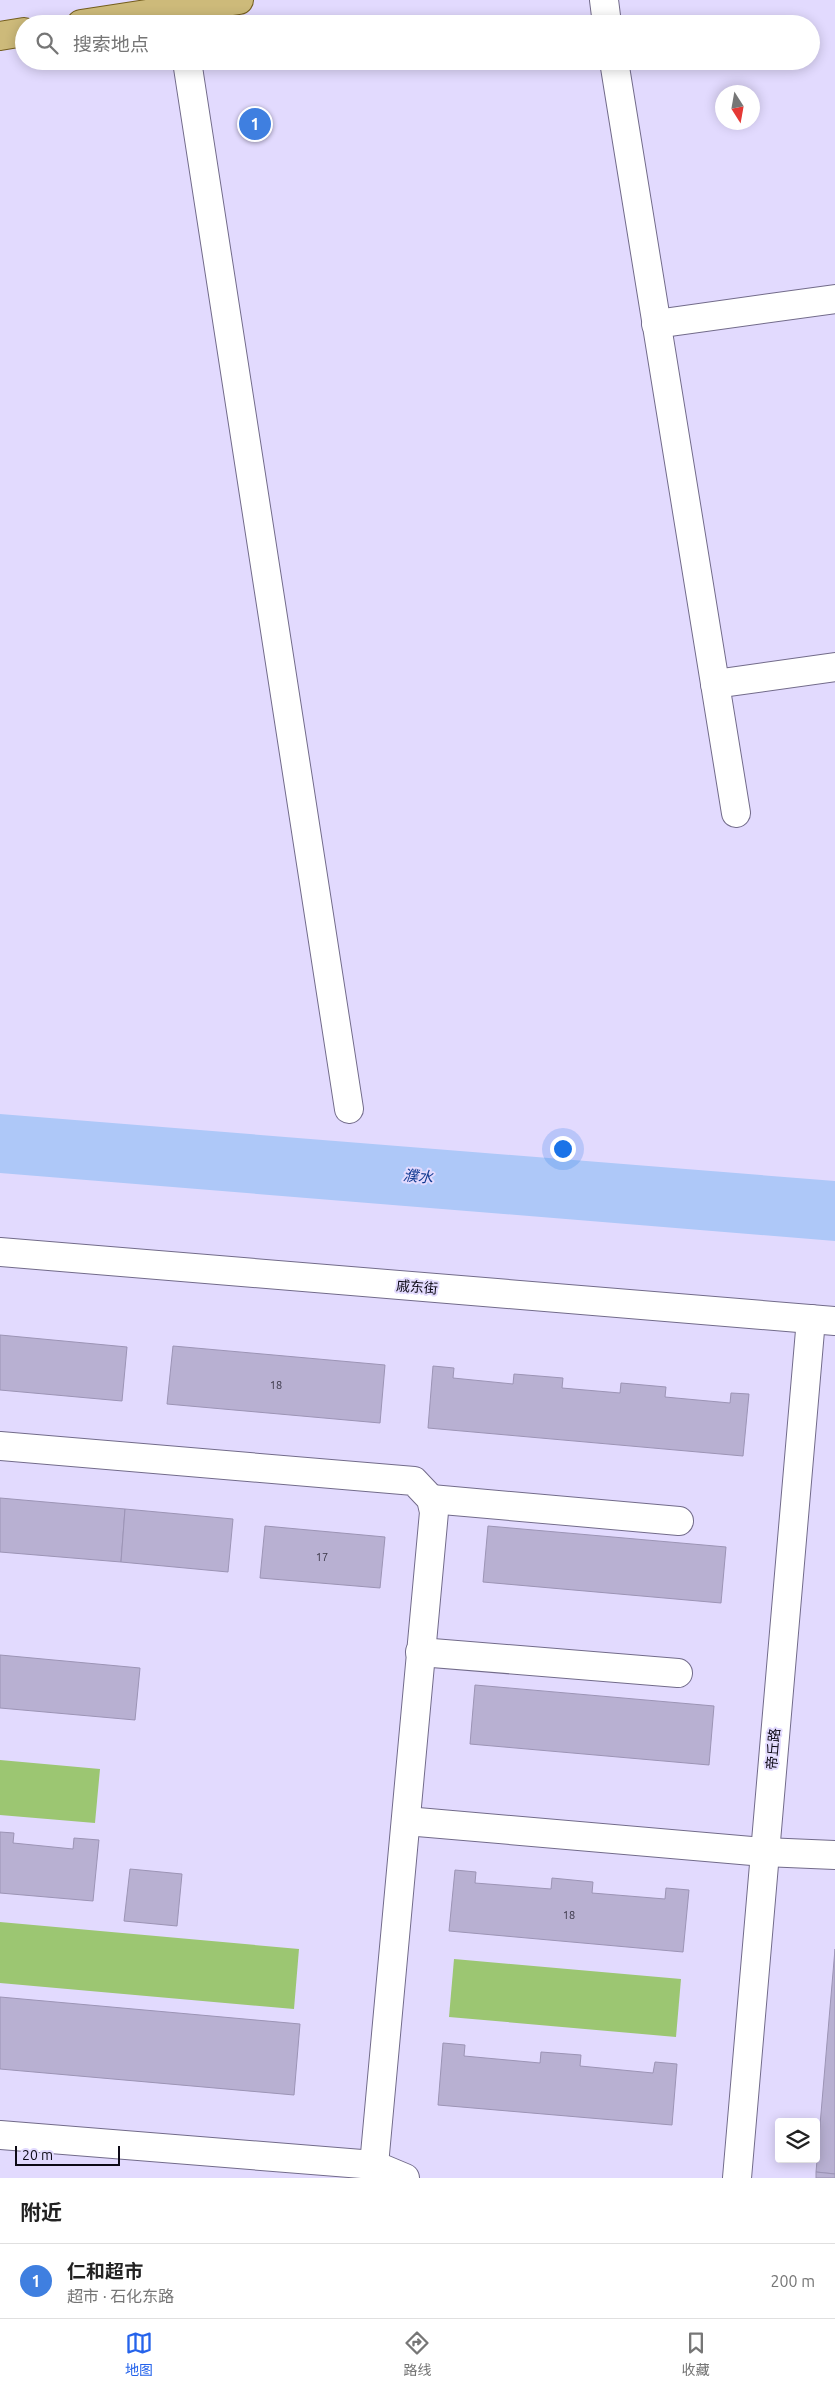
<!DOCTYPE html>
<html lang="zh">
<head>
<meta charset="utf-8">
<style>
  :root { --surface:#fff; --page:#f6f6f6; --text:#222; --muted:#767676; --line:#e0e0e0; --accent:#2563eb }
  body { margin:0; font-family:Ubuntu,"Noto Sans SC",sans-serif; background:var(--page); color:var(--text) }
  .controls { position:absolute; right:15px; bottom:15px; display:grid; overflow:hidden; border-radius:5px; box-shadow:0 2px 12px #0003 }
  .controls button { width:45px; height:45px; display:grid; place-items:center; padding:0; border:0; border-bottom:1px solid var(--line); background:var(--surface); color:var(--text); font:25px sans-serif }
  .compass { position:absolute; left:715px; top:85px; width:45px; height:45px; border-radius:50%; background:var(--surface); box-shadow:0 2px 12px #0003; rotate:169deg }
  .scale { position:absolute; left:15px; bottom:12px; width:105px; box-sizing:border-box; padding-left:5px; border:2px solid #0d0a16; border-top:0; font-size:14px; line-height:18px; white-space:nowrap; color:#0d0a16; -webkit-text-stroke:4px #e2dafe; paint-order:stroke }
  .you { position:absolute; left:562px; top:1148px; width:18px; height:18px; margin:-12px; border:4px solid #fff; border-radius:50%; background:#1a73e8; box-shadow:0 0 0 8px #1a73e833 }
  .badge { display:grid; place-items:center; width:32px; height:32px; border-radius:50%; background:var(--accent); color:#fff; font-size:16px; font-weight:700 }
  .pin { position:absolute; translate:-50% -50%; border:2px solid #fff; box-shadow:0 1px 5px #0006 }
  .list { margin:0; padding:0; list-style:none }
  h2 { display:flex; justify-content:space-between; align-items:center; height:65px; margin:0; padding:0 20px; font-size:21px }
  h2 small { font-size:16px; font-weight:400; color:var(--muted) }
  .list li { display:grid; grid-template-columns:32px 1fr auto; gap:15px; align-items:center; box-sizing:border-box; height:75px; padding:0 20px; border-top:1px solid var(--line) }
  .list b { display:block; font-size:19px; white-space:nowrap }
  .list p { margin:0; font-size:16px; white-space:nowrap; color:var(--muted) }
  .list em { font-size:16px; font-style:normal; color:var(--muted) }
  .icon { flex:none; width:28px; height:28px; fill:none; stroke:currentColor; stroke-width:2; stroke-linecap:round; stroke-linejoin:round }
  .map { position:relative; flex:none; width:835px; height:2178px; overflow:hidden }
  .search { position:absolute; background:var(--surface); box-shadow:0 2px 12px #0003; left:15px; right:15px; top:15px; height:55px; display:flex; align-items:center; gap:12px; box-sizing:border-box; padding:0 18px; border-radius:28px; color:var(--muted); font-size:19px }
  .sheet { height:140px; background:var(--surface) }
  nav { display:flex; justify-content:space-around; align-items:center; box-sizing:border-box; height:70px; border-top:1px solid var(--line); background:var(--surface); font-size:14px; color:var(--muted) }
  nav a { display:grid; justify-items:center; gap:2px }
  nav .on { color:var(--accent) }
  .map>svg:first-child { display:block }
  .green { fill:#9cc672 }
  .water { fill:#aec8f8 }
  .building { fill:#b8b0d2; stroke:#9c94b5 }
  .lines { fill:none; stroke-linecap:round; stroke-linejoin:round }
  .minor-casing { stroke:#726b8a; stroke-width:30 }
  .major-casing { stroke:#745e1e; stroke-width:30 }
  .minor { stroke:#fff; stroke-width:28 }
  .major { stroke:#cdba7a; stroke-width:28 }
  .labels { text-anchor:middle; dominant-baseline:central; stroke-width:4; stroke-linejoin:round; paint-order:stroke }
  .number-label { font-size:11px; fill:#383445 }
  .street-label { font-size:14px; fill:#0d0a16; stroke:#e2dafe }
  .water-label { font-size:15px; font-style:italic; fill:#103991; stroke:#e2dafe }
</style>
</head>
<body>
<div class="map">
<svg width="835" height="2178" viewBox="0 0 835 2178">
  <rect width="100%" height="100%" fill="#e2dafe"/>
  <g class="green">
    <polygon points="0,1760 100,1769 95,1823 0,1815"/>
    <polygon points="0,1922 299,1949 294,2009 0,1983"/>
    <polygon points="454,1959 681,1979 676,2037 449,2017"/>
  </g>
  <polygon class="water" points="0,1114 835,1181 835,1241 0,1173"/>
  <g class="building">
    <polygon points="0,1335 127,1347 122,1401 0,1390"/>
    <polygon points="173,1346 385,1365 380,1423 167,1404"/>
    <polygon points="433,1366 454,1368 453,1378 513,1384 514,1374 563,1378 562,1388 620,1393 621,1383 666,1387 665,1397 730,1403 731,1393 749,1394 743,1456 428,1428"/>
    <polygon points="0,1498 125,1509 121,1562 0,1552"/>
    <polygon points="125,1509 233,1519 228,1572 121,1562"/>
    <polygon points="265,1526 385,1537 380,1588 260,1578"/>
    <polygon points="488,1526 726,1547 721,1603 483,1582"/>
    <polygon points="0,1655 140,1668 135,1720 0,1708"/>
    <polygon points="475,1685 714,1706 709,1765 470,1744"/>
    <polygon points="0,1832 14,1833 13,1843 73,1849 74,1838 99,1840 93,1901 0,1893"/>
    <polygon points="130,1869 182,1874 177,1926 124,1921"/>
    <polygon points="455,1870 476,1872 475,1883 551,1889 552,1878 593,1882 592,1893 665,1899 666,1888 689,1890 683,1952 449,1931"/>
    <polygon points="835,1949 835,2174 816,2172"/>
    <polygon points="0,1997 300,2024 294,2095 0,2069"/>
    <polygon points="443,2043 465,2045 464,2056 540,2063 541,2052 581,2055 580,2066 653,2073 655,2062 677,2064 672,2125 438,2105"/>
    <polygon points="816,2172 835,2174 835,2178 816,2178"/>
  </g>
  <g class="lines">
    <defs>
      <g id="minor">
        <polyline points="604,0 607,24"/>
        <polyline points="187,61 349,1109"/>
        <polyline points="614,61 736,813"/>
        <polyline points="656,324 835,299"/>
        <polyline points="715,684 835,667"/>
        <polyline points="0,1252 835,1321"/>
        <polyline points="0,1446 414,1481 431,1499 434,1512 374,2165"/>
        <polyline points="431,1499 679,1521"/>
        <polyline points="420,1652 678,1673"/>
        <polyline points="406,1821 764,1852 835,1855"/>
        <polyline points="0,2135 374,2165 405,2178"/>
        <polyline points="737,2178 811,1319"/>
      </g>
      <g id="major">
        <polyline points="81,24 239,0"/>
        <polyline points="0,36 24,32"/>
      </g>
    </defs>
    <use href="#minor" class="minor-casing"/>
    <use href="#major" class="major-casing"/>
    <use href="#minor" class="minor"/>
    <use href="#major" class="major"/>
  </g>
  <g class="labels">
    <g class="number-label">
      <text x="276" y="1385">18</text>
      <text x="322" y="1557">17</text>
      <text x="569" y="1915">18</text>
    </g>
    <g class="street-label">
      <text transform="translate(417 1287) rotate(5)">戚东街</text>
      <text transform="translate(773 1749) rotate(-85)">帝丘路</text>
    </g>
    <g class="water-label">
      <text transform="translate(418 1176) rotate(5)">濮水</text>
    </g>
  </g>
</svg>
<div class="controls">
<button><svg class="icon" aria-label="layers" viewBox="0 0 24 24"><path d="M12 4l9 5-9 5-9-5zM3 14l9 5 9-5"/></svg></button>
</div>
<svg class="compass" viewBox="-18 -18 36 36"><path d="M0-13l5 13h-10z" fill="#e53935"/><path d="M0 13l5-13h-10z" fill="#767676"/></svg>
<div class="scale">20 m</div>
<div class="you"></div>
<div class="pin badge" style="left:255px;top:124px;background:#3f7fe0">1</div>
<div class="search"><svg class="icon" aria-label="search" viewBox="0 0 24 24"><circle cx="10" cy="10" r="6"/><path d="M15 15l6 6"/></svg>搜索地点</div>
</div>
<section class="sheet">
<h2>附近<small></small></h2>
<ul class="list">
<li><span class="badge" style="background:#3f7fe0">1</span><div><b>仁和超市</b><p>超市 · 石化东路</p></div><em>200 m</em></li>
</ul>
</section>
<nav>
<a class="on"><svg class="icon" aria-label="map" viewBox="0 0 24 24"><path d="M3 6l6-2 6 2 6-2v14l-6 2-6-2-6 2zM9 4v14M15 6v14"/></svg>地图</a>
<a><svg class="icon" aria-label="directions" viewBox="0 0 24 24"><path d="M12 3l9 9-9 9-9-9zM9 14v-3h6M13 9l2 2-2 2"/></svg>路线</a>
<a><svg class="icon" aria-label="saved" viewBox="0 0 24 24"><path d="M7 4h10v16l-5-4-5 4z"/></svg>收藏</a>
</nav>
</body>
</html>
